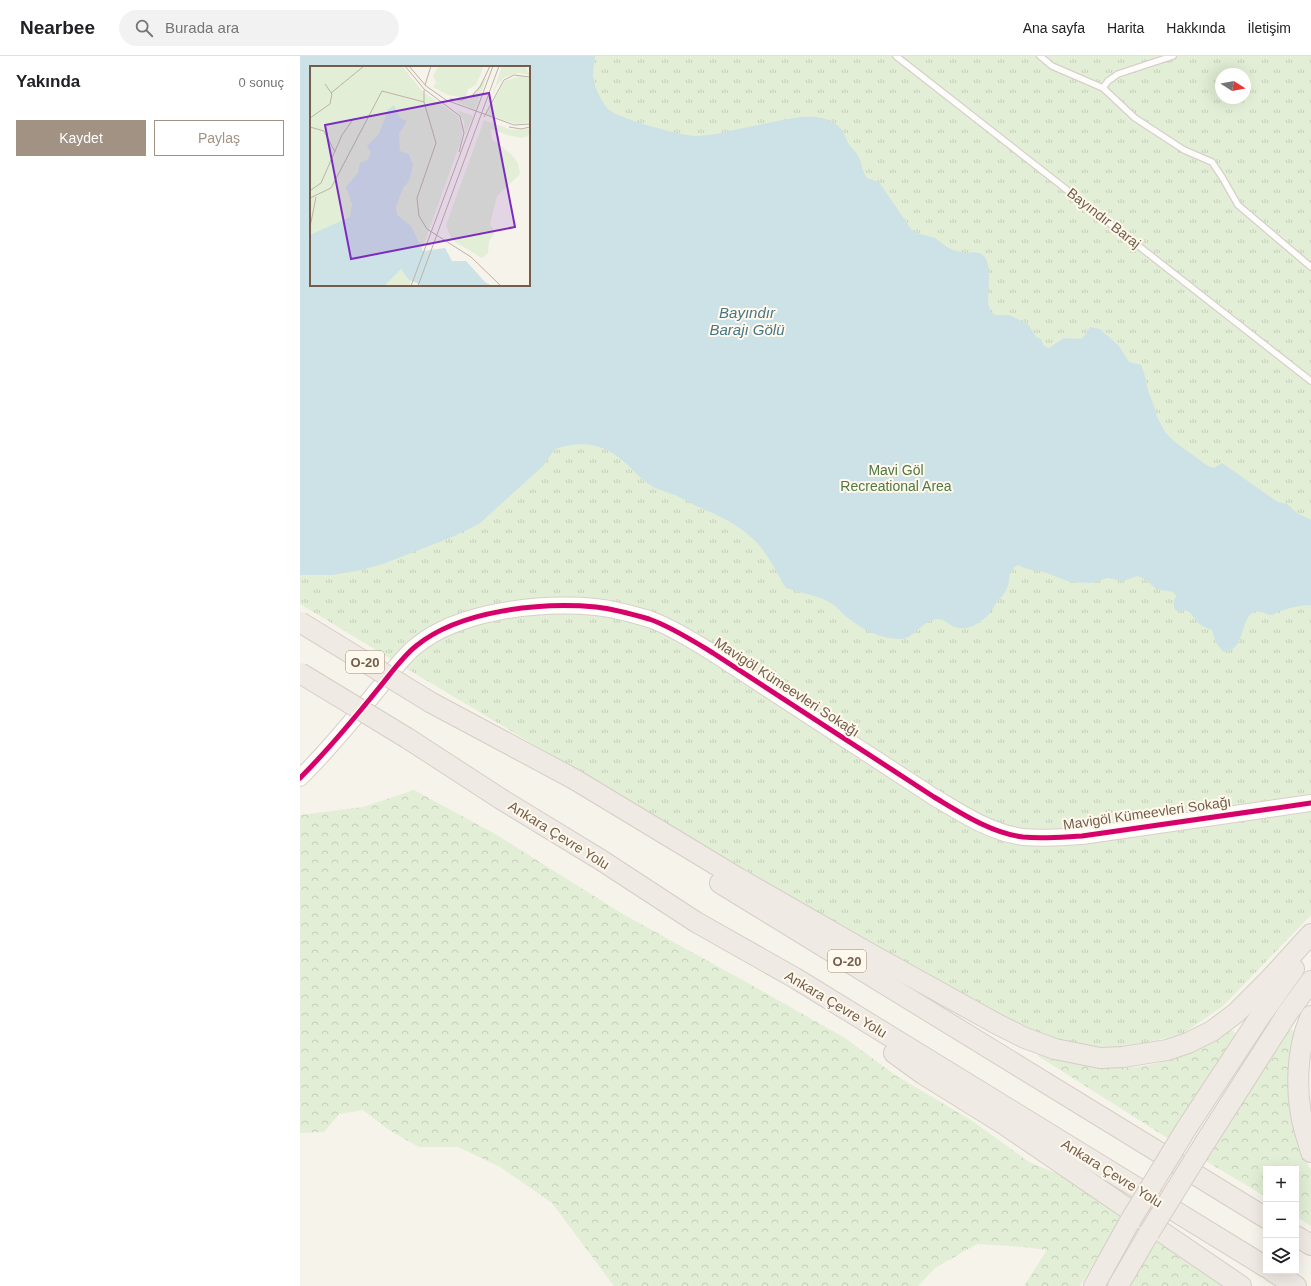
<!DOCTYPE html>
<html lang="tr">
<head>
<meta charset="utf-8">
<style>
  :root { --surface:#fff; --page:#f2f2f2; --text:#202124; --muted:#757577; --line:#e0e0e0; --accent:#a29284 }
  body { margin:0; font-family:Arial,sans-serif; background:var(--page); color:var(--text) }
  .controls { position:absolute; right:12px; bottom:12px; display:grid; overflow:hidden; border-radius:0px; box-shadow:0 4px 16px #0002 }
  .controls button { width:36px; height:36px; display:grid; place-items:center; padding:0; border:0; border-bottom:1px solid var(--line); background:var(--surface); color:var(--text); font:20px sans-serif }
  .compass { position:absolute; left:915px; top:12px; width:36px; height:36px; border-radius:50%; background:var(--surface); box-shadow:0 4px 16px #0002; rotate:101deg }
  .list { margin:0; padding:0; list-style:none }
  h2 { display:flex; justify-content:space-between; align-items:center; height:52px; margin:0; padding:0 16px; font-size:17px }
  h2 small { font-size:13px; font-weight:400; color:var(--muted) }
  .actions { display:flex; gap:8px; padding:12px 16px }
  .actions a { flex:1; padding:9px 0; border:1px solid var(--accent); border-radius:0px; text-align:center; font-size:14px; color:var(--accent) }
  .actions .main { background:var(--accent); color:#fff }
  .icon { flex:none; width:22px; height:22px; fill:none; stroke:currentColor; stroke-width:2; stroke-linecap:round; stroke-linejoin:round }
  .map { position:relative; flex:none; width:1011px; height:1230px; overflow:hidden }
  header { display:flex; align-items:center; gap:24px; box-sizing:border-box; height:56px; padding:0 20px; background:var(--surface); border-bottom:1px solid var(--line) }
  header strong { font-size:19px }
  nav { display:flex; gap:22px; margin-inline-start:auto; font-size:14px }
  .search { width:280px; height:36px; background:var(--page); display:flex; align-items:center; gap:10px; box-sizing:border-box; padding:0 14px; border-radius:22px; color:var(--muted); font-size:15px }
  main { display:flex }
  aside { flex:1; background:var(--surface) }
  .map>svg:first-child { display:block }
  .forest { fill:url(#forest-crowns) }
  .park { fill:url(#park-tufts); fill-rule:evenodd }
  .water { fill:#cde2e6; fill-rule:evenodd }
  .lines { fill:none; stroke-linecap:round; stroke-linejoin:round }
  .lane-casing { stroke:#d6d0c9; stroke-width:8 }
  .secondary-casing { stroke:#d6d0c9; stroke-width:18 }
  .highway-casing { stroke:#d5cec6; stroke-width:22 }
  .lane { stroke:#fefdfc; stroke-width:5.5 }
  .secondary { stroke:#fefdfc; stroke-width:16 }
  .highway { stroke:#f0eae5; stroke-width:20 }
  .highway-bridge-casing { stroke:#d5cec6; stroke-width:22; stroke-linecap:butt }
  .highway-bridge { stroke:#f0eae5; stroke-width:20 }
  .cycleway-casing { stroke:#fef9ec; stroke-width:8 }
  .cycleway { stroke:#d6006c; stroke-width:5 }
  .labels { text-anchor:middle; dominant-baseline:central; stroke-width:4; stroke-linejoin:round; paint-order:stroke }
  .shield { fill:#fef9ec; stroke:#9d8c7c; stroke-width:1 }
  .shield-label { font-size:13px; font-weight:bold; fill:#745d4c }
  .street-label { font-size:14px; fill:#745d4c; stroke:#fef9ec }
  .park-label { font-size:14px; fill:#507944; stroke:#fef9ec }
  .water-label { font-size:15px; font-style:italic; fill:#477786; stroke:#fef9ec }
  .inset-road { fill:none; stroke:#beb2a6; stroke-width:1 }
  .view { fill:#7b2cbf; fill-opacity:0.15; stroke:#7b2cbf; stroke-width:2 }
  .inset-edge { fill:none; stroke:#745d4c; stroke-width:2 }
</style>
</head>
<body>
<header>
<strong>Nearbee</strong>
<div class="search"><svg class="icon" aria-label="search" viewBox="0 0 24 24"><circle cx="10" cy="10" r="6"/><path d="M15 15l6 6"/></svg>Burada ara</div>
<nav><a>Ana sayfa</a><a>Harita</a><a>Hakkında</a><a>İletişim</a></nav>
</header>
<main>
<aside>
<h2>Yakında<small>0 sonuç</small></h2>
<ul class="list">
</ul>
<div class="actions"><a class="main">Kaydet</a><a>Paylaş</a></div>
</aside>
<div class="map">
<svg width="1011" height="1230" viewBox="0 0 1011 1230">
  <defs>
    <pattern id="forest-crowns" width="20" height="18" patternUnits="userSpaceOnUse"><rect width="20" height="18" fill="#e2eed6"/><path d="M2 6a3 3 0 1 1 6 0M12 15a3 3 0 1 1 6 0" fill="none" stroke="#c5ceb9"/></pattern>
    <pattern id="park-tufts" width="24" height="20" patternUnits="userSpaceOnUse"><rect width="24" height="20" fill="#e2eed6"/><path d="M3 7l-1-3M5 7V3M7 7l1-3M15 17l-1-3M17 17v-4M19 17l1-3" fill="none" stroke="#c5ceb9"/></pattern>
  </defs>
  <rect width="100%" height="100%" fill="#f6f3eb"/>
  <g class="forest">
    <polygon points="114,734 197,779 321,857 446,926 545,982 595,1019 671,1064 729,1106 790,1131 825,1155 780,1230 724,1230 747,1194 724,1191 677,1188 635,1212 618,1230 314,1230 252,1147 200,1111 158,1091 119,1091 89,1074 63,1054 39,1058 24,1076 0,1077 0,759 63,751"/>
    <polygon points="987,971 999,978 998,1087 1011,1115 1011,1170 996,1160 996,1113 966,1113 966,1141 904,1104"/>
    <path d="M932 974 936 978 910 1021 869 1083 738 1000 740 996C748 999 757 1003 766 1005 799 1015 838 1014 871 1003 893 995 912 984 932 974Z"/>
    <polygon points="858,1182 930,1230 829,1230"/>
  </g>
  <path class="park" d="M0 0H1011V859L923 950 884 977 823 993H793L764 987 701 963C466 826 232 689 0 548ZM11 11H229V229H11ZM921 18H945V42H921Z"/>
  <path class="water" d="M0 0H295C294 7 293 15 293 21 294 31 301 44 307 52 315 62 382 80 396 80 410 80 425 76 438 73 459 69 480 64 501 61 516 60 531 61 541 73 544 77 546 83 548 87 551 92 557 96 559 102 562 109 562 114 567 122L579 126 611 173 617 177 635 182 647 191 653 194 665 197 674 196 680 197 685 201 688 208 689 216 688 248 692 257 696 259H709L724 266 728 268 736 281 741 283 744 290 749 292 764 282 781 283 785 279 790 271 800 273 819 290 829 306 841 309 844 317 848 334 855 353 857 361 865 376 876 387 908 410 914 412 922 407 972 442 978 446 987 448 997 457 1011 464V549C1001 549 990 552 980 555 977 556 974 559 971 559 964 559 958 552 951 558 940 567 945 594 924 596 916 589 915 584 912 574 907 572 901 570 897 566 893 561 892 556 885 554L878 556C872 552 873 546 876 540L873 536 856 533 845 523 837 520 823 525 808 522 790 527 770 526 744 516 727 513 718 509C705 516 712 521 707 532 705 537 701 542 697 546 692 552 690 559 684 563 673 571 663 576 651 569 646 566 643 563 637 563 623 563 615 583 600 583 581 583 563 574 548 562 541 557 537 550 529 546 516 539 500 537 486 532 475 515 467 495 452 482 435 466 415 458 394 449 388 446 382 442 375 439 367 436 358 434 350 429 333 417 322 399 302 392 286 386 271 388 255 393L243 410 179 468 152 481 83 508 57 515 31 519H0ZM11 11H229V229H11Z"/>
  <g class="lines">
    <defs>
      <g id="lane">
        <polyline points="596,0 1011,325"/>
        <polyline points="740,0 752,10 803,32 835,62 884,94 912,106 922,121 938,149 1011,211"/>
        <polyline points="803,32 808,25 818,18 873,0"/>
      </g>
      <path id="secondary" d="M0 722C28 694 53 664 78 633 89 620 102 601 116 590 160 554 241 546 296 551 314 553 332 558 349 563 370 570 395 586 413 597L634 741C661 757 691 777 723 781 743 783 762 781 782 780L1011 747"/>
      <g id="highway">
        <polyline points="130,646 274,723 438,822 567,896 697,968 725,982 755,993 800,1002 823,1001 867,994 888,987 912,975 936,957 970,923 1011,878"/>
        <polyline points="107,682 201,743 301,804 396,866 495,922 966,1211"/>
        <polyline points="420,827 966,1162"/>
        <path d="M1011 960C996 992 995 1038 1004 1072 1006 1080 1009 1088 1011 1096"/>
        <polyline points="594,997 623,1018 705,1069 941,1230"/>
        <polyline points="886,1073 959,962 994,913"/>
        <polyline points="906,1085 987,958 1011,925"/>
        <polyline points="996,1180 1011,1189"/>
        <polyline points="972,1215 996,1230"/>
        <polyline points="794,1230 830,1165"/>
        <polyline points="818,1230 849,1177"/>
      </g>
    </defs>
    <use href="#lane" class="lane-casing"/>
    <use href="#secondary" class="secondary-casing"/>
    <use href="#highway" class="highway-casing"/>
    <use href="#lane" class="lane"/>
    <use href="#secondary" class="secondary"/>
    <use href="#highway" class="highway"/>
    <defs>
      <g id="highway-bridge">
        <polyline points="0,566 130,646"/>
        <polyline points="0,617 107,682"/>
        <polyline points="830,1165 886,1073"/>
        <polyline points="849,1177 906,1085"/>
      </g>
    </defs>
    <use href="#highway-bridge" class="highway-bridge-casing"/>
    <use href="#highway-bridge" class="highway-bridge"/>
    <defs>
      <path id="cycleway" d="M0 722C28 694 53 664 78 633 89 620 102 601 116 590 160 554 241 546 296 551 314 553 332 558 349 563 370 570 395 586 413 597L634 741C661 757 691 777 723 781 743 783 762 781 782 780L1011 747"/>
    </defs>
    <use href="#cycleway" class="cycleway-casing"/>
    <use href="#cycleway" class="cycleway"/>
  </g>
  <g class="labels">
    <g class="shield">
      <rect x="46" y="595" width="38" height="22" rx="3"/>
      <rect x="528" y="894" width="38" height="22" rx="3"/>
    </g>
    <g class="shield-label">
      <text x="65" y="606">O-20</text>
      <text x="547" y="905">O-20</text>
    </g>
    <g class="street-label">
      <text transform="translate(804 162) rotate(38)">Bayındır Baraj</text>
      <text transform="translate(487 631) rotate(33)">Mavigöl Kümeevleri Sokağı</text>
      <text transform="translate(847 757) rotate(-8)">Mavigöl Kümeevleri Sokağı</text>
      <text transform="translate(259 779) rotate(32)">Ankara Çevre Yolu</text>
      <text transform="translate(536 948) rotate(31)">Ankara Çevre Yolu</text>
      <text transform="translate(812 1117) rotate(32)">Ankara Çevre Yolu</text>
    </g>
    <g class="park-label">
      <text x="596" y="414">Mavi Göl<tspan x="596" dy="16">Recreational Area</tspan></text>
    </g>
    <g class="water-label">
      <text x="447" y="256">Bayındır<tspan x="447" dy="17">Barajı Gölü</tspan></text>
    </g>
  </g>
  <g transform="translate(10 10)">
    <rect width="220" height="220" fill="#f6f3eb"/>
    <path d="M192 0H215L220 9 208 7 195 11 187 19 181 32Z" fill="#e2eed6"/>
    <path d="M129 0H174L166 19 158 23 156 30 149 31 138 29 123 21 126 17 123 9ZM177 10 165 44 145 35 158 33ZM210 10 220 12V56L207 58 176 49 195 15ZM147 44 163 50 155 69 154 55ZM174 54 202 64 220 63V69L212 72 197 69 181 63 182 73 201 88 208 97 210 108 187 130 180 158 185 166 179 175 178 187 172 192 142 174 136 159Z" fill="#e2eed6"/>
    <path d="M0 0H92L113 26 148 50 153 62 151 75 99 220H0Z" fill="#e2eed6"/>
    <path d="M84 39 90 52 97 55 89 68 90 85 99 88 103 99 99 115 93 122 86 141 87 149 101 160 113 185 135 182 142 195H156L175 216 182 220H114L99 214 91 203 75 219 0 220V169L40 151 42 138 36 121 48 107 50 97 58 94 61 86 57 80 69 68 78 44Z" fill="#cde2e6"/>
    <path class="inset-road" d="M95 0 114 23 150 50 154 67 149 86M99 0 116 20 136 34 204 59 220 58M115 19 121 0M114 24V36L126 77 107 132 109 150 117 163 161 191 191 220M21 27 54 0M140 33 152 34 162 30 170 21 180 0M174 51 194 14 204 9 220 11M0 52 20 38 22 28 15 18M0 61 14 65 25 86M199 61 211 63 220 61M0 111V132L21 122 72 25 114 36M1 124 11 117 32 69 44 52M0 161 6 131M101 220 183 0M108 220 189 0"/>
    <path class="view" d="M179 27 205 161 41 193 15 59Z"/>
    <rect width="220" height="220" class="inset-edge"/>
  </g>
</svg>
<div class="controls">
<button>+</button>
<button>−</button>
<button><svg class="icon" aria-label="layers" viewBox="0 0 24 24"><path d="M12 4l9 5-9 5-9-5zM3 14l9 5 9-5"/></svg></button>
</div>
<svg class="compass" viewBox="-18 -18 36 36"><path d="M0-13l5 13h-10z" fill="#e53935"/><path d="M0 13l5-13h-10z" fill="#757577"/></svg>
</div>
</main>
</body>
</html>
